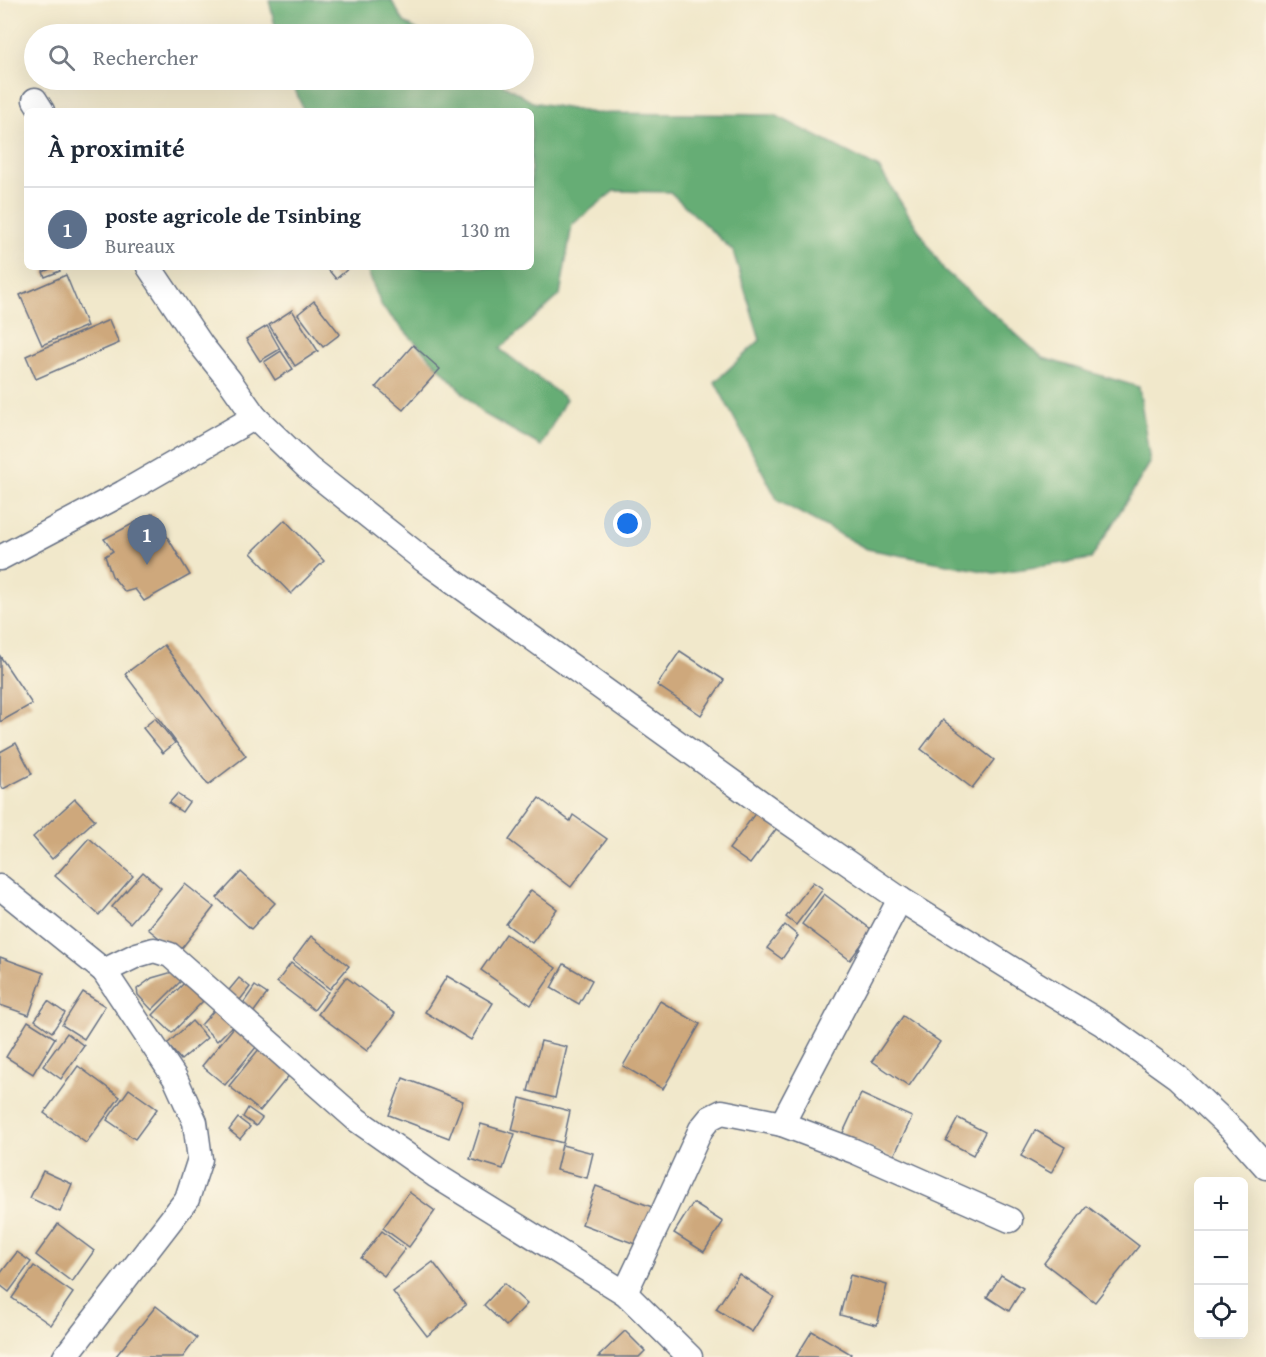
<!DOCTYPE html>
<html lang="fr">
<head>
<meta charset="utf-8">
<style>
  :root { --surface:#fff; --page:#f6f6f7; --text:#1f2937; --muted:#747a83; --line:#e0e1e3; --accent:#b45309 }
  body { margin:0; font-family:"Gentium Book Plus",serif; background:var(--page); color:var(--text) }
  .controls { position:absolute; right:18px; bottom:18px; display:grid; overflow:hidden; border-radius:9px; box-shadow:0 6px 24px #0002 }
  .controls button { width:54px; height:54px; display:grid; place-items:center; padding:0; border:0; border-bottom:2px solid var(--line); background:var(--surface); color:var(--text); font:30px sans-serif }
  .you { position:absolute; left:628px; top:524px; width:21px; height:21px; margin:-15px; border:4px solid #fff; border-radius:50%; background:#1a73e8; box-shadow:0 0 0 9px #1a73e833 }
  .badge { display:grid; place-items:center; width:39px; height:39px; border-radius:50%; background:var(--accent); color:#fff; font-size:20px; font-weight:700 }
  .pin { position:absolute; translate:-50% -50px; filter:drop-shadow(0 2px 3px #0008) }
  .pin::after { content:''; position:absolute; top:32px; width:21px; height:18px; background:inherit; clip-path:polygon(0 0,100% 0,50% 100%) }
  .list { margin:0; padding:0; list-style:none }
  h2 { display:flex; justify-content:space-between; align-items:center; height:78px; margin:0; padding:0 24px; font-size:26px }
  h2 small { font-size:20px; font-weight:400; color:var(--muted) }
  .list li { display:grid; grid-template-columns:39px 1fr auto; gap:18px; align-items:center; box-sizing:border-box; height:84px; padding:0 24px; border-top:2px solid var(--line) }
  .list b { display:block; font-size:22px; white-space:nowrap }
  .list p { margin:0; font-size:20px; white-space:nowrap; color:var(--muted) }
  .list em { font-size:20px; font-style:normal; color:var(--muted) }
  .icon { flex:none; width:33px; height:33px; fill:none; stroke:currentColor; stroke-width:2; stroke-linecap:round; stroke-linejoin:round }
  .map { position:relative; flex:none; width:1266px; height:1357px; overflow:hidden }
  .search { position:absolute; background:var(--surface); box-shadow:0 6px 24px #0002; left:24px; top:24px; width:510px; height:66px; display:flex; align-items:center; gap:15px; box-sizing:border-box; padding:0 21px; border-radius:33px; color:var(--muted); font-size:22px }
  .panel { position:absolute; background:var(--surface); box-shadow:0 6px 24px #0002; left:24px; top:108px; width:510px; height:162px; border-radius:9px }
  .map>svg:first-child { display:block }
  .forest { fill:#66ad74; stroke:#406e69; stroke-width:1.5 }
  .building { fill:#cea87c }
  .lines { fill:none; stroke-linecap:round; stroke-linejoin:round }
  .minor-casing { stroke:#667084; stroke-width:27 }
  .minor { stroke:#fff; stroke-width:24 }
</style>
</head>
<body>
<div class="map">
<svg width="1266" height="1357" viewBox="0 0 1266 1357">
  <rect width="100%" height="100%" fill="#fcf5e5"/>
  <filter id="ink" filterUnits="userSpaceOnUse"><feTurbulence type="fractalNoise" baseFrequency=".0167" numOctaves="2"/><feDisplacementMap in="SourceGraphic" scale="12" xChannelSelector="R" yChannelSelector="G"/><feConvolveMatrix kernelMatrix="1 2 1 2 8 2 1 2 1" color-interpolation-filters="sRGB"/></filter>
  <filter id="wash" filterUnits="userSpaceOnUse"><feTurbulence type="fractalNoise" baseFrequency=".008" numOctaves="4" result="noise"/><feDisplacementMap in="SourceGraphic" scale="24" xChannelSelector="R" yChannelSelector="G"/><feGaussianBlur stdDeviation="1.35" result="paint"/><feColorMatrix in="noise" values="0 0 0 0 0 0 0 0 0 0 0 0 0 0 0 0 0 1.4 0 .05"/><feComposite in="paint" operator="in"/></filter>
  <g filter="url(#wash)">
    <rect width="100%" height="100%" fill="#f1e8cb"/>
    <g class="forest">
      <polygon points="269,0 391,0 404,22 424,34 277,34"/>
      <polygon points="291,80 496,80 532,102 594,113 775,115 879,168 944,270 1043,358 1139,387 1150,463 1091,559 994,573 867,549 778,501 715,382 760,340 733,251 670,192 614,191 572,225 560,295 500,349 566,399 541,446 482,413 382,307 366,267 531,267 531,111 304,111"/>
    </g>
    <g id="blocks">
      <g class="building">
        <polygon points="55,267 58,267 60,271 45,277 43,272"/>
        <polygon points="326,267 350,267 336,279"/>
        <polygon points="66,275 87,326 42,345 20,295"/>
        <polygon points="314,301 340,334 323,347 298,314"/>
        <polygon points="292,310 318,351 295,366 269,325"/>
        <polygon points="109,320 119,343 36,379 26,356"/>
        <polygon points="267,326 280,349 260,361 246,339"/>
        <polygon points="413,345 440,369 403,410 376,387"/>
        <polygon points="281,351 293,369 275,380 264,362"/>
        <polygon points="153,513 190,575 144,601 135,589 125,592 112,576 105,556 113,551 104,539"/>
        <polygon points="285,520 324,561 291,594 251,553"/>
        <polygon points="164,645 246,756 208,785 125,674"/>
        <polygon points="680,651 724,680 701,715 657,685"/>
        <polygon points="0,656 32,704 0,722"/>
        <polygon points="155,718 175,743 163,753 143,728"/>
        <polygon points="943,720 994,760 972,788 921,749"/>
        <polygon points="16,743 32,774 3,789 0,784 0,752"/>
        <polygon points="177,794 189,802 182,812 169,803"/>
        <polygon points="539,798 570,821 573,815 607,839 571,887 509,840"/>
        <polygon points="75,799 95,820 52,859 33,837"/>
        <polygon points="756,812 777,828 750,864 729,849"/>
        <polygon points="89,838 133,876 99,915 55,876"/>
        <polygon points="143,872 161,888 130,923 112,907"/>
        <polygon points="241,872 275,903 251,929 217,898"/>
        <polygon points="813,882 823,889 796,925 786,917"/>
        <polygon points="185,884 214,907 178,953 148,929"/>
        <polygon points="531,890 557,909 532,943 506,924"/>
        <polygon points="824,894 872,930 850,960 802,924"/>
        <polygon points="785,925 798,936 782,959 767,948"/>
        <polygon points="506,934 556,968 531,1005 481,970"/>
        <polygon points="311,936 349,966 330,989 293,960"/>
        <polygon points="0,957 44,973 29,1015 0,1005"/>
        <polygon points="291,963 328,992 314,1010 277,982"/>
        <polygon points="564,964 592,980 579,1004 551,988"/>
        <polygon points="176,971 183,979 152,1010 138,995 137,989 152,978"/>
        <polygon points="447,976 493,1003 471,1040 425,1012"/>
        <polygon points="346,977 395,1014 367,1051 318,1014"/>
        <polygon points="239,978 250,987 236,1005 225,995"/>
        <polygon points="185,982 203,1001 172,1033 153,1015"/>
        <polygon points="255,986 267,994 253,1013 242,1005"/>
        <polygon points="83,992 105,1006 84,1039 62,1025"/>
        <polygon points="48,1001 65,1013 52,1032 35,1020"/>
        <polygon points="660,1001 700,1024 663,1089 623,1066"/>
        <polygon points="217,1007 234,1024 217,1041 201,1025"/>
        <polygon points="903,1016 940,1042 909,1086 872,1061"/>
        <polygon points="28,1021 55,1038 33,1074 6,1057"/>
        <polygon points="192,1021 207,1038 181,1060 167,1044"/>
        <polygon points="234,1027 257,1046 225,1085 202,1066"/>
        <polygon points="67,1033 84,1046 61,1079 43,1066"/>
        <polygon points="541,1041 567,1047 555,1098 528,1091"/>
        <polygon points="260,1048 291,1073 260,1111 229,1086"/>
        <polygon points="78,1066 120,1097 86,1143 44,1113"/>
        <polygon points="403,1078 463,1101 449,1138 389,1115"/>
        <polygon points="129,1089 157,1109 135,1139 107,1120"/>
        <polygon points="861,1094 912,1117 893,1158 842,1135"/>
        <polygon points="520,1098 570,1111 563,1143 512,1130"/>
        <polygon points="248,1108 262,1118 256,1126 243,1117"/>
        <polygon points="238,1118 250,1127 240,1139 229,1130"/>
        <polygon points="958,1118 985,1132 973,1155 946,1141"/>
        <polygon points="481,1124 515,1134 503,1169 470,1159"/>
        <polygon points="1035,1130 1065,1147 1051,1173 1021,1156"/>
        <polygon points="562,1145 593,1153 587,1178 556,1170"/>
        <polygon points="43,1171 72,1184 60,1212 30,1198"/>
        <polygon points="596,1186 652,1207 638,1245 582,1224"/>
        <polygon points="409,1192 435,1211 409,1247 383,1228"/>
        <polygon points="693,1203 723,1222 704,1252 674,1233"/>
        <polygon points="1087,1206 1139,1246 1095,1302 1044,1263"/>
        <polygon points="58,1224 94,1251 72,1282 36,1255"/>
        <polygon points="382,1231 405,1249 384,1276 361,1258"/>
        <polygon points="17,1252 31,1262 9,1292 0,1285 0,1274"/>
        <polygon points="433,1262 466,1305 427,1336 393,1292"/>
        <polygon points="34,1266 73,1293 51,1325 12,1298"/>
        <polygon points="739,1274 774,1297 752,1332 716,1309"/>
        <polygon points="850,1275 887,1285 877,1325 840,1315"/>
        <polygon points="1001,1275 1023,1288 1009,1311 987,1297"/>
        <polygon points="504,1283 527,1304 506,1326 484,1305"/>
        <polygon points="156,1306 197,1338 183,1357 118,1357 116,1356"/>
        <polygon points="625,1331 645,1351 639,1357 598,1357"/>
        <polygon points="812,1331 851,1354 849,1357 796,1357"/>
      </g>
    </g>
  </g>
  <g filter="url(#ink)">
    <use href="#blocks" fill-opacity="0" stroke="#667084" stroke-width="1.5"/>
    <g class="lines">
      <defs>
        <g id="minor">
          <polyline points="35,100 42,111"/>
          <polyline points="255,417 308,468 424,560 771,810 900,899 1028,979 1103,1024 1177,1077 1235,1132 1266,1167"/>
          <polyline points="0,558 123,493 255,417 229,380 202,346 149,267"/>
          <polyline points="0,887 104,971 175,1078 195,1122 200,1159 187,1199 65,1357"/>
          <polyline points="104,971 137,955 154,950 170,955 357,1120 435,1175 625,1293 690,1357"/>
          <polyline points="782,1124 900,899"/>
          <polyline points="625,1293 660,1219 701,1129 710,1118 722,1112 782,1124 854,1151 1010,1220"/>
        </g>
      </defs>
      <use href="#minor" class="minor-casing"/>
      <use href="#minor" class="minor"/>
    </g>
  </g>
</svg>
<div class="controls">
<button>+</button>
<button>−</button>
<button><svg class="icon" aria-label="locate" viewBox="0 0 24 24"><circle cx="12" cy="12" r="6"/><path d="M12 2v4M12 18v4M2 12h4M18 12h4"/></svg></button>
</div>
<div class="you"></div>
<div class="pin badge" style="left:147px;top:565px;background:#5c6f8a">1</div>
<div class="search"><svg class="icon" aria-label="search" viewBox="0 0 24 24"><circle cx="10" cy="10" r="6"/><path d="M15 15l6 6"/></svg>Rechercher</div>
<section class="panel">
<h2>À proximité<small></small></h2>
<ul class="list">
<li><span class="badge" style="background:#5c6f8a">1</span><div><b>poste agricole de Tsinbing</b><p>Bureaux</p></div><em>130 m</em></li>
</ul>
</section>
</div>
</body>
</html>
